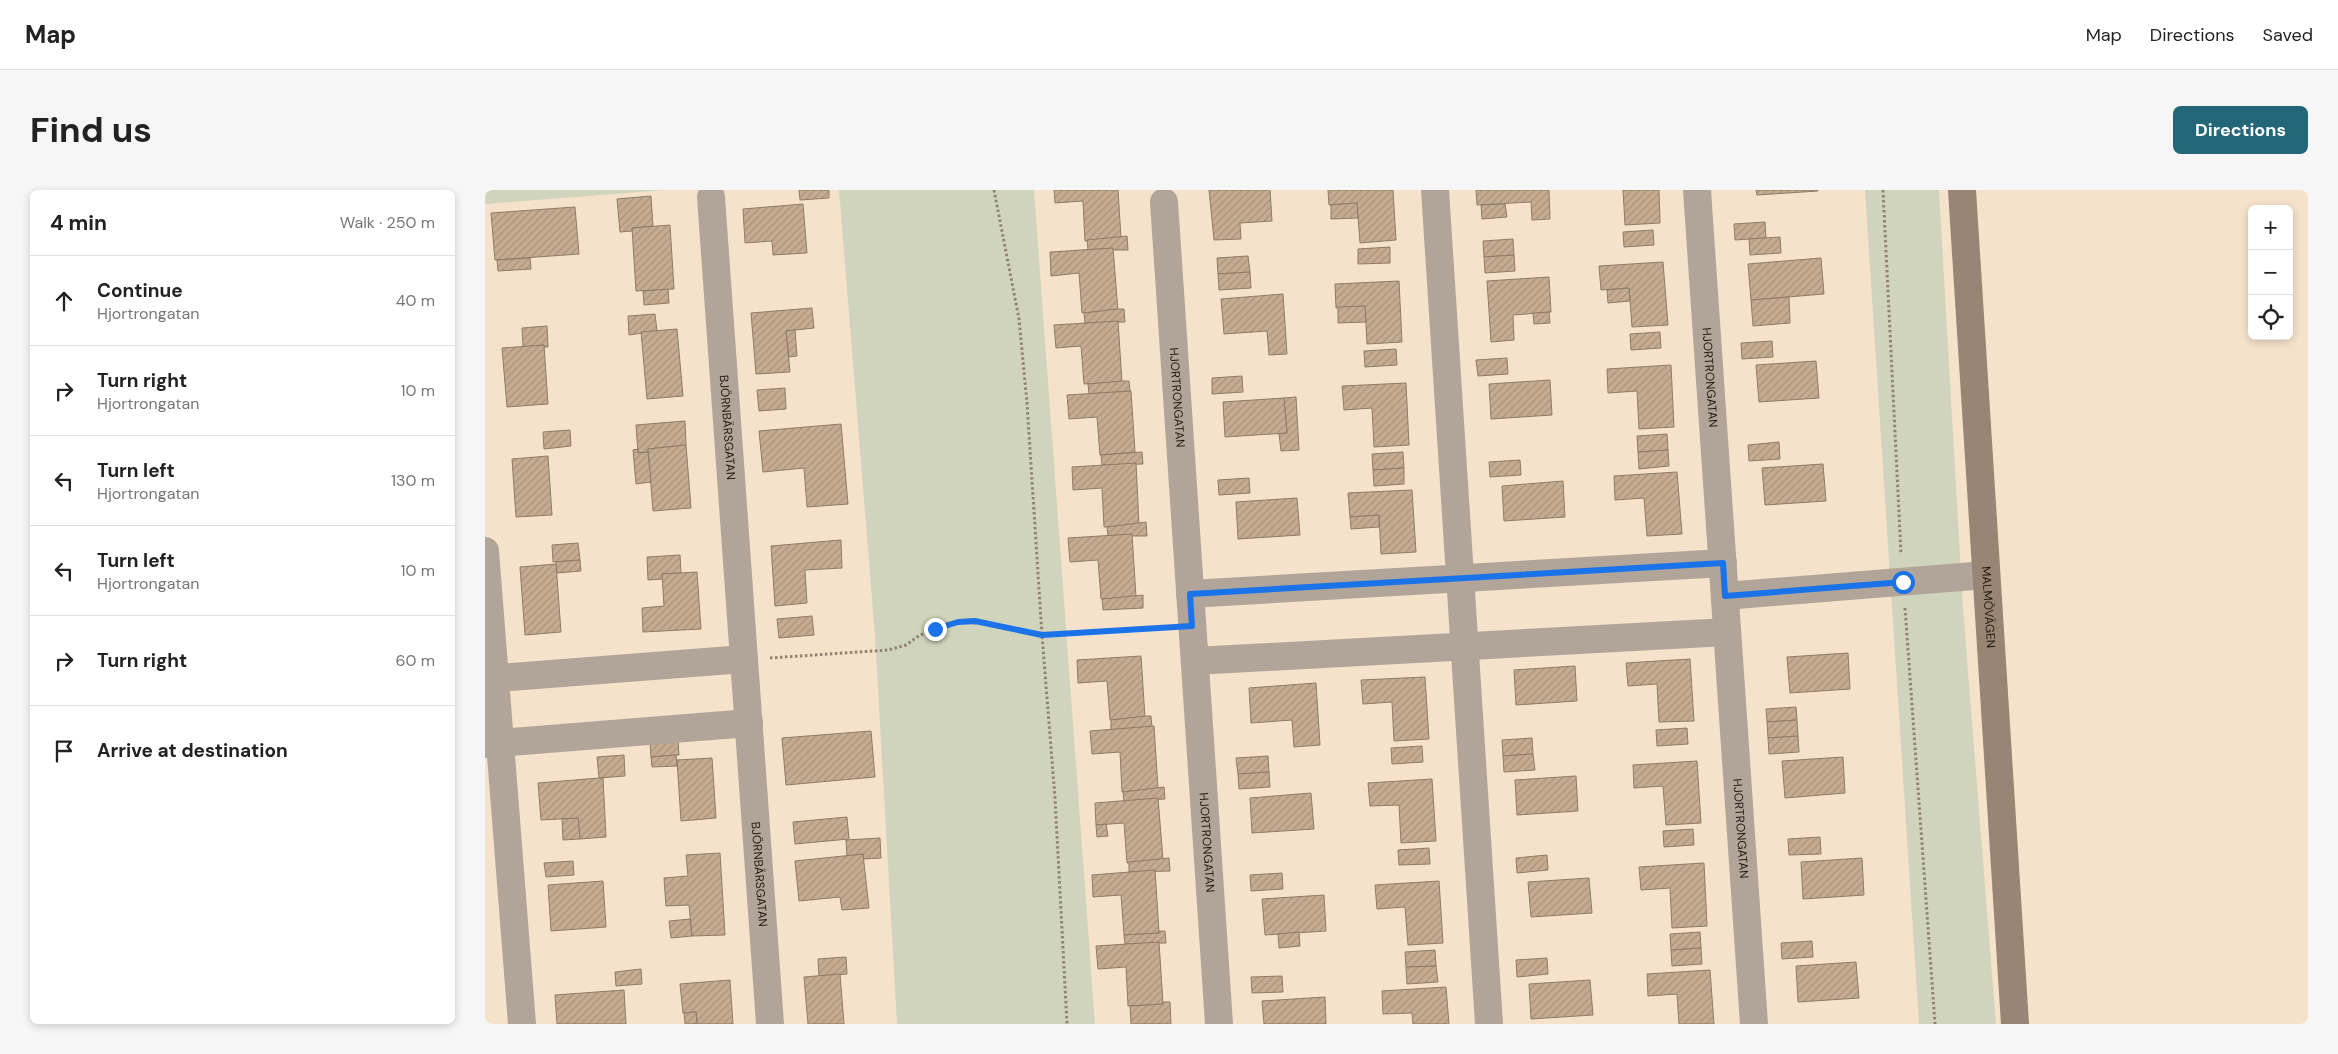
<!DOCTYPE html>
<html lang="en">
<head>
<meta charset="utf-8">
<style>
  :root { --surface:#fff; --page:#f6f6f6; --text:#222; --muted:#767676; --line:#e0e0e0; --accent:#226678 }
  body { margin:0; font-family:"DM Sans",sans-serif; background:var(--page); color:var(--text) }
  .controls { position:absolute; right:15px; top:15px; display:grid; overflow:hidden; border-radius:8px; box-shadow:0 2px 8px #0003 }
  .controls button { width:45px; height:45px; display:grid; place-items:center; padding:0; border:0; border-bottom:1px solid var(--line); background:var(--surface); color:var(--text); font:25px sans-serif }
  .stop { position:absolute; width:15px; height:15px; margin:-11px; border:4px solid #1a73e8; border-radius:50%; background:#fff }
  .stop.end { background:#1a73e8; border-color:#fff; box-shadow:0 1px 5px #0008 }
  .list { margin:0; padding:0; list-style:none }
  h2 { display:flex; justify-content:space-between; align-items:center; height:65px; margin:0; padding:0 20px; font-size:21px }
  h2 small { font-size:16px; font-weight:400; color:var(--muted) }
  .list li { display:grid; grid-template-columns:32px 1fr auto; gap:15px; align-items:center; box-sizing:border-box; height:90px; padding:0 20px; border-top:1px solid var(--line) }
  .list b { display:block; font-size:19px; white-space:nowrap }
  .list p { margin:0; font-size:16px; white-space:nowrap; color:var(--muted) }
  .list em { font-size:16px; font-style:normal; color:var(--muted) }
  .icon { flex:none; width:28px; height:28px; fill:none; stroke:currentColor; stroke-width:2; stroke-linecap:round; stroke-linejoin:round }
  .map { position:relative; flex:none; width:1823px; height:834px; overflow:hidden; border-radius:8px }
  header { display:flex; align-items:center; gap:30px; box-sizing:border-box; height:70px; padding:0 25px; background:var(--surface); border-bottom:1px solid var(--line) }
  header strong { font-size:24px }
  nav { display:flex; gap:28px; margin-inline-start:auto; font-size:18px }
  .intro { display:flex; align-items:center; justify-content:space-between; box-sizing:border-box; height:120px; padding:0 30px }
  h1 { margin:0; font-size:35px }
  .button { padding:12px 22px; border-radius:8px; background:var(--accent); color:#fff; font-size:18px; font-weight:700 }
  main { display:flex; gap:30px; padding:0 30px }
  aside { flex:1; background:var(--surface); border-radius:8px; box-shadow:0 2px 8px #0003 }
  .map>svg:first-child { display:block }
  .green { fill:#d1d4bc }
  .building { fill:url(#building-hatch); stroke:#8d7c67 }
  .lines { fill:none; stroke-linecap:round; stroke-linejoin:round }
  .path { stroke:#918373; stroke-width:3; stroke-dasharray:2.5 2.5; stroke-linecap:butt }
  .minor { stroke:#b1a599; stroke-width:28 }
  .secondary { stroke:#988574; stroke-width:28 }
  .route { stroke:#1a73e8; stroke-width:6 }
  .labels { text-anchor:middle; dominant-baseline:central; stroke-width:5; stroke-linejoin:round; paint-order:stroke }
  .street-label { font-size:12px; fill:#1f180f; stroke:#f6e2cb }
</style>
</head>
<body>
<header>
<strong>Map</strong>
<nav><a>Map</a><a>Directions</a><a>Saved</a></nav>
</header>
<div class="intro"><h1>Find us</h1><a class="button">Directions</a></div>
<main>
<aside>
<h2>4 min<small>Walk · 250 m</small></h2>
<ul class="list">
<li><svg class="icon" aria-label="ahead" viewBox="0 0 24 24"><path d="M12 20V5M6 11l6-6 6 6"/></svg><div><b>Continue</b><p>Hjortrongatan</p></div><em>40 m</em></li>
<li><svg class="icon" aria-label="right" viewBox="0 0 24 24"><path d="M7 20v-9h11M14 6l5 5-5 5"/></svg><div><b>Turn right</b><p>Hjortrongatan</p></div><em>10 m</em></li>
<li><svg class="icon" aria-label="left" viewBox="0 0 24 24"><path d="M17 20v-9H6M10 6l-5 5 5 5"/></svg><div><b>Turn left</b><p>Hjortrongatan</p></div><em>130 m</em></li>
<li><svg class="icon" aria-label="left" viewBox="0 0 24 24"><path d="M17 20v-9H6M10 6l-5 5 5 5"/></svg><div><b>Turn left</b><p>Hjortrongatan</p></div><em>10 m</em></li>
<li><svg class="icon" aria-label="right" viewBox="0 0 24 24"><path d="M7 20v-9h11M14 6l5 5-5 5"/></svg><div><b>Turn right</b></div><em>60 m</em></li>
<li><svg class="icon" aria-label="arrive" viewBox="0 0 24 24"><path d="M6 21V4h12l-3 4 3 4H6"/></svg><div><b>Arrive at destination</b></div></li>
</ul>
</aside>
<div class="map">
<svg width="1823" height="834" viewBox="0 0 1823 834">
  <defs>
    <pattern id="building-hatch" width="6" height="6" patternUnits="userSpaceOnUse" patternTransform="scale(1.25)"><rect width="6" height="6" fill="#c5ac90"/><path d="M-1 1l2-2M0 6l6-6M5 7l2-2" fill="none" stroke="#a9937b"/></pattern>
  </defs>
  <rect width="100%" height="100%" fill="#f6e2cb"/>
  <g class="green">
    <polygon points="0,0 180,0 0,14"/>
    <polygon points="354,0 549,0 610,834 412,834 390,446"/>
    <polygon points="1380,0 1454,0 1478,418 1511,834 1434,834"/>
  </g>
  <g class="building">
    <polygon points="314,0 344,0 344,8 315,10"/>
    <polygon points="569,0 633,0 636,48 600,51 598,11 570,13"/>
    <polygon points="724,0 785,0 787,31 755,33 756,49 729,50"/>
    <polygon points="843,0 908,0 911,50 875,53 872,13 844,15"/>
    <polygon points="991,0 1064,0 1065,29 1047,30 1046,12 992,15"/>
    <polygon points="1138,0 1174,0 1175,33 1140,35"/>
    <polygon points="1271,0 1333,0 1333,1 1272,5"/>
    <polygon points="166,6 168,36 147,38 147,41 135,42 132,9"/>
    <polygon points="872,13 873,28 846,29 846,15"/>
    <polygon points="318,14 322,63 288,65 287,51 260,53 258,19"/>
    <polygon points="1020,14 1022,27 997,29 996,15"/>
    <polygon points="90,17 94,64 10,70 6,23"/>
    <polygon points="1280,32 1281,48 1250,50 1249,34"/>
    <polygon points="185,35 189,99 151,101 147,38"/>
    <polygon points="1168,40 1169,55 1139,57 1138,42"/>
    <polygon points="642,46 643,60 628,60 628,58 603,60 602,50"/>
    <polygon points="1295,47 1296,63 1265,65 1264,49"/>
    <polygon points="1028,49 1029,65 999,67 998,51"/>
    <polygon points="905,57 905,73 873,74 873,59"/>
    <polygon points="628,58 633,121 597,123 594,83 566,86 565,62"/>
    <polygon points="1029,65 1030,81 1000,83 999,67"/>
    <polygon points="763,66 765,82 733,84 732,68"/>
    <polygon points="45,68 46,79 13,81 12,70"/>
    <polygon points="1336,68 1339,104 1266,110 1263,74"/>
    <polygon points="1178,72 1183,135 1147,137 1144,98 1116,100 1114,76"/>
    <polygon points="765,82 766,98 734,100 733,84"/>
    <polygon points="1064,87 1066,122 1028,125 1029,150 1006,152 1002,91"/>
    <polygon points="914,91 917,152 882,154 880,116 851,118 850,94"/>
    <polygon points="1144,98 1145,111 1123,113 1122,100"/>
    <polygon points="183,99 184,113 159,115 158,101"/>
    <polygon points="798,104 802,164 784,165 782,141 739,144 736,109"/>
    <polygon points="1304,107 1305,133 1268,136 1266,110"/>
    <polygon points="880,116 881,132 853,133 853,117"/>
    <polygon points="327,118 329,138 301,141 305,182 271,184 266,123"/>
    <polygon points="632,119 639,119 640,132 600,133 599,123"/>
    <polygon points="1064,122 1065,133 1049,134 1048,123"/>
    <polygon points="170,124 172,141 144,145 143,126"/>
    <polygon points="633,131 637,192 599,194 596,156 571,158 569,135"/>
    <polygon points="62,136 63,157 59,157 59,155 38,157 37,138"/>
    <polygon points="192,139 198,206 162,209 156,142"/>
    <polygon points="310,140 312,166 304,167 301,141"/>
    <polygon points="1175,142 1176,158 1146,160 1145,144"/>
    <polygon points="1287,151 1288,167 1257,169 1256,153"/>
    <polygon points="59,155 63,214 22,217 17,158"/>
    <polygon points="911,159 912,175 880,177 879,161"/>
    <polygon points="1022,168 1023,184 993,186 991,170"/>
    <polygon points="1331,171 1334,208 1274,212 1271,175"/>
    <polygon points="1186,175 1189,237 1154,239 1152,201 1123,203 1122,179"/>
    <polygon points="757,186 758,202 727,204 727,188"/>
    <polygon points="1065,190 1067,225 1006,229 1004,194"/>
    <polygon points="637,191 644,191 645,201 604,204 603,194"/>
    <polygon points="921,193 924,255 889,257 887,218 859,220 857,196"/>
    <polygon points="300,198 301,219 274,221 272,200"/>
    <polygon points="646,201 650,262 615,265 612,227 584,229 582,205"/>
    <polygon points="811,207 814,260 796,261 794,244 802,243 799,208"/>
    <polygon points="799,208 802,243 740,247 738,212"/>
    <polygon points="200,231 201,255 163,259 163,262 153,263 151,235"/>
    <polygon points="356,234 363,314 322,317 319,278 278,282 274,241"/>
    <polygon points="85,240 86,256 59,259 58,242"/>
    <polygon points="1182,244 1183,260 1153,262 1152,246"/>
    <polygon points="1294,252 1295,269 1264,271 1263,255"/>
    <polygon points="201,255 206,318 168,321 163,259"/>
    <polygon points="153,259 153,263 163,262 166,292 151,294 148,260"/>
    <polygon points="1183,260 1184,276 1154,279 1153,262"/>
    <polygon points="657,262 658,274 617,275 616,265"/>
    <polygon points="918,262 919,278 888,280 887,264"/>
    <polygon points="63,266 67,325 31,327 27,269"/>
    <polygon points="1035,270 1036,285 1005,287 1004,272"/>
    <polygon points="651,273 654,335 619,337 617,298 588,300 587,277"/>
    <polygon points="1338,274 1341,311 1280,315 1277,278"/>
    <polygon points="919,278 919,294 889,296 888,280"/>
    <polygon points="1192,282 1197,344 1162,346 1159,308 1130,310 1129,286"/>
    <polygon points="764,288 765,303 734,305 733,290"/>
    <polygon points="1078,291 1080,327 1019,331 1017,296"/>
    <polygon points="927,300 931,362 896,364 894,325 865,327 863,303"/>
    <polygon points="812,308 815,345 753,349 751,312"/>
    <polygon points="894,325 894,337 866,339 865,327"/>
    <polygon points="661,332 662,346 623,346 622,337"/>
    <polygon points="647,344 651,407 616,409 613,370 585,372 583,348"/>
    <polygon points="356,350 357,378 320,380 322,413 290,416 286,356"/>
    <polygon points="93,353 95,370 68,372 67,355"/>
    <polygon points="195,365 196,383 177,384 178,389 163,390 162,367"/>
    <polygon points="95,370 96,381 72,383 71,372"/>
    <polygon points="71,374 76,442 40,445 35,377"/>
    <polygon points="212,382 216,439 158,442 157,418 179,416 177,384"/>
    <polygon points="658,405 658,418 618,420 617,409"/>
    <polygon points="327,426 329,445 294,448 292,429"/>
    <polygon points="1363,463 1365,499 1305,503 1302,467"/>
    <polygon points="656,466 660,528 625,530 622,491 593,493 592,470"/>
    <polygon points="1205,469 1209,531 1174,532 1172,494 1143,496 1141,473"/>
    <polygon points="1090,476 1092,511 1031,515 1029,480"/>
    <polygon points="940,487 944,549 909,551 907,512 878,514 876,490"/>
    <polygon points="831,493 835,555 809,557 807,530 766,533 764,498"/>
    <polygon points="1311,517 1312,530 1282,532 1281,519"/>
    <polygon points="660,526 666,526 667,537 626,540 626,530"/>
    <polygon points="1312,530 1313,546 1283,548 1282,532"/>
    <polygon points="669,536 673,599 637,602 635,562 607,564 605,541"/>
    <polygon points="1202,538 1203,554 1172,556 1171,540"/>
    <polygon points="386,541 390,587 301,595 297,548"/>
    <polygon points="1313,546 1314,562 1284,564 1283,548"/>
    <polygon points="1047,548 1048,564 1018,566 1017,550"/>
    <polygon points="193,550 194,565 166,567 165,552"/>
    <polygon points="937,556 938,572 907,574 906,558"/>
    <polygon points="1048,564 1050,580 1019,582 1018,566"/>
    <polygon points="139,565 140,586 114,588 112,567"/>
    <polygon points="191,565 192,576 167,577 166,567"/>
    <polygon points="783,566 784,582 753,584 751,568"/>
    <polygon points="1358,567 1360,603 1300,608 1297,571"/>
    <polygon points="227,568 231,628 196,631 192,570"/>
    <polygon points="1212,571 1216,633 1181,635 1178,596 1149,598 1148,575"/>
    <polygon points="784,582 785,597 754,599 753,584"/>
    <polygon points="1091,586 1093,621 1032,625 1030,590"/>
    <polygon points="114,588 118,588 121,647 95,649 93,628 56,630 53,593"/>
    <polygon points="947,589 951,651 916,653 914,615 885,616 883,593"/>
    <polygon points="679,597 680,609 639,611 638,602"/>
    <polygon points="826,603 829,639 767,643 765,608"/>
    <polygon points="673,608 678,670 642,673 639,633 611,635 610,613"/>
    <polygon points="362,627 364,649 310,654 308,632"/>
    <polygon points="93,628 95,649 78,650 77,629"/>
    <polygon points="621,634 623,646 612,647 611,635"/>
    <polygon points="1208,639 1209,655 1179,657 1178,641"/>
    <polygon points="1335,647 1336,664 1304,665 1303,649"/>
    <polygon points="395,648 396,668 379,669 378,664 362,666 361,650"/>
    <polygon points="944,658 945,674 914,675 913,660"/>
    <polygon points="235,663 240,745 207,746 204,715 181,716 179,688 203,686 201,665"/>
    <polygon points="378,664 384,718 357,720 355,707 314,711 310,671"/>
    <polygon points="1062,665 1063,680 1032,683 1031,668"/>
    <polygon points="684,668 685,681 644,682 644,672"/>
    <polygon points="1377,668 1379,705 1318,709 1316,672"/>
    <polygon points="88,671 89,685 61,687 59,673"/>
    <polygon points="1219,673 1222,736 1187,738 1185,698 1156,700 1154,677"/>
    <polygon points="670,680 674,743 639,745 636,705 608,707 607,685"/>
    <polygon points="797,683 798,699 766,701 765,685"/>
    <polygon points="1104,688 1107,723 1046,727 1043,692"/>
    <polygon points="118,691 121,737 66,741 63,695"/>
    <polygon points="954,691 958,753 923,755 920,717 892,719 890,695"/>
    <polygon points="839,705 841,741 780,745 777,709"/>
    <polygon points="205,729 207,746 186,748 184,731"/>
    <polygon points="674,741 680,741 681,753 640,754 639,745 674,743"/>
    <polygon points="814,742 815,756 794,758 793,744"/>
    <polygon points="1215,742 1216,758 1186,760 1185,744"/>
    <polygon points="1327,751 1328,767 1297,769 1296,753"/>
    <polygon points="674,752 678,814 643,816 641,777 613,779 611,756"/>
    <polygon points="1216,758 1217,774 1187,776 1186,760"/>
    <polygon points="950,760 951,776 921,777 920,762"/>
    <polygon points="361,767 362,784 334,786 333,769"/>
    <polygon points="1062,768 1063,784 1032,787 1031,770"/>
    <polygon points="1371,772 1374,808 1313,812 1311,776"/>
    <polygon points="951,776 953,792 922,794 921,777"/>
    <polygon points="156,779 157,794 131,796 130,782"/>
    <polygon points="1225,780 1229,834 1194,834 1192,804 1163,806 1162,784"/>
    <polygon points="355,784 359,834 323,834 319,787"/>
    <polygon points="797,786 798,802 767,803 766,787"/>
    <polygon points="245,790 248,834 212,834 211,822 198,823 195,794"/>
    <polygon points="1105,790 1108,825 1046,829 1044,794"/>
    <polygon points="961,797 964,834 928,834 927,823 898,824 897,801"/>
    <polygon points="139,800 141,834 72,834 70,805"/>
    <polygon points="840,807 841,834 779,834 777,811"/>
    <polygon points="678,812 685,812 686,834 646,834 645,816 678,814"/>
    <polygon points="211,822 212,834 200,834 199,823"/>
  </g>
  <g class="lines">
    <g class="path">
      <polyline points="509,0 534,129 542,213 557,445 570,608 582,834"/>
      <polyline points="1398,0 1416,364"/>
      <polyline points="1420,418 1450,834"/>
      <polyline points="285,468 403,460 421,455 435,445 473,432 505,434 557,445 681,438"/>
    </g>
    <g class="minor">
      <polyline points="950,0 1004,834"/>
      <path id="s1" d="M1212 0 1269 834"/>
      <path id="s2" d="M226 7 285 834"/>
      <path id="s3" d="M679 12 734 834"/>
      <polyline points="0,361 37,834"/>
      <polyline points="705,404 1238,373"/>
      <polyline points="1240,406 1501,385"/>
      <polyline points="710,471 1242,442"/>
      <polyline points="0,489 259,469"/>
      <polyline points="0,554 264,533"/>
    </g>
    <path class="secondary" id="s4" d="M1477 0 1530 834"/>
  </g>
  <g class="lines">
    <polyline class="route" points="450,439 473,432 490,431 557,445 707,436 705,404 1238,373 1240,406 1418,392"/>
  </g>
  <g class="labels">
    <g class="street-label">
      <text stroke="none"><textPath href="#s1" startOffset="188">HJORTRONGATAN</textPath></text>
      <text stroke="none"><textPath href="#s3" startOffset="196">HJORTRONGATAN</textPath></text>
      <text stroke="none"><textPath href="#s2" startOffset="231">BJÖRNBÄRSGATAN</textPath></text>
      <text stroke="none"><textPath href="#s4" startOffset="418">MALMÖVÄGEN</textPath></text>
      <text stroke="none"><textPath href="#s1" startOffset="640">HJORTRONGATAN</textPath></text>
      <text stroke="none"><textPath href="#s3" startOffset="642">HJORTRONGATAN</textPath></text>
      <text stroke="none"><textPath href="#s2" startOffset="679">BJÖRNBÄRSGATAN</textPath></text>
    </g>
  </g>
</svg>
<div class="controls">
<button>+</button>
<button>−</button>
<button><svg class="icon" aria-label="locate" viewBox="0 0 24 24"><circle cx="12" cy="12" r="6"/><path d="M12 2v4M12 18v4M2 12h4M18 12h4"/></svg></button>
</div>
<div class="stop" style="left:1418px;top:392px"></div>
<div class="stop end" style="left:450px;top:439px"></div>
</div>
</main>
</body>
</html>
